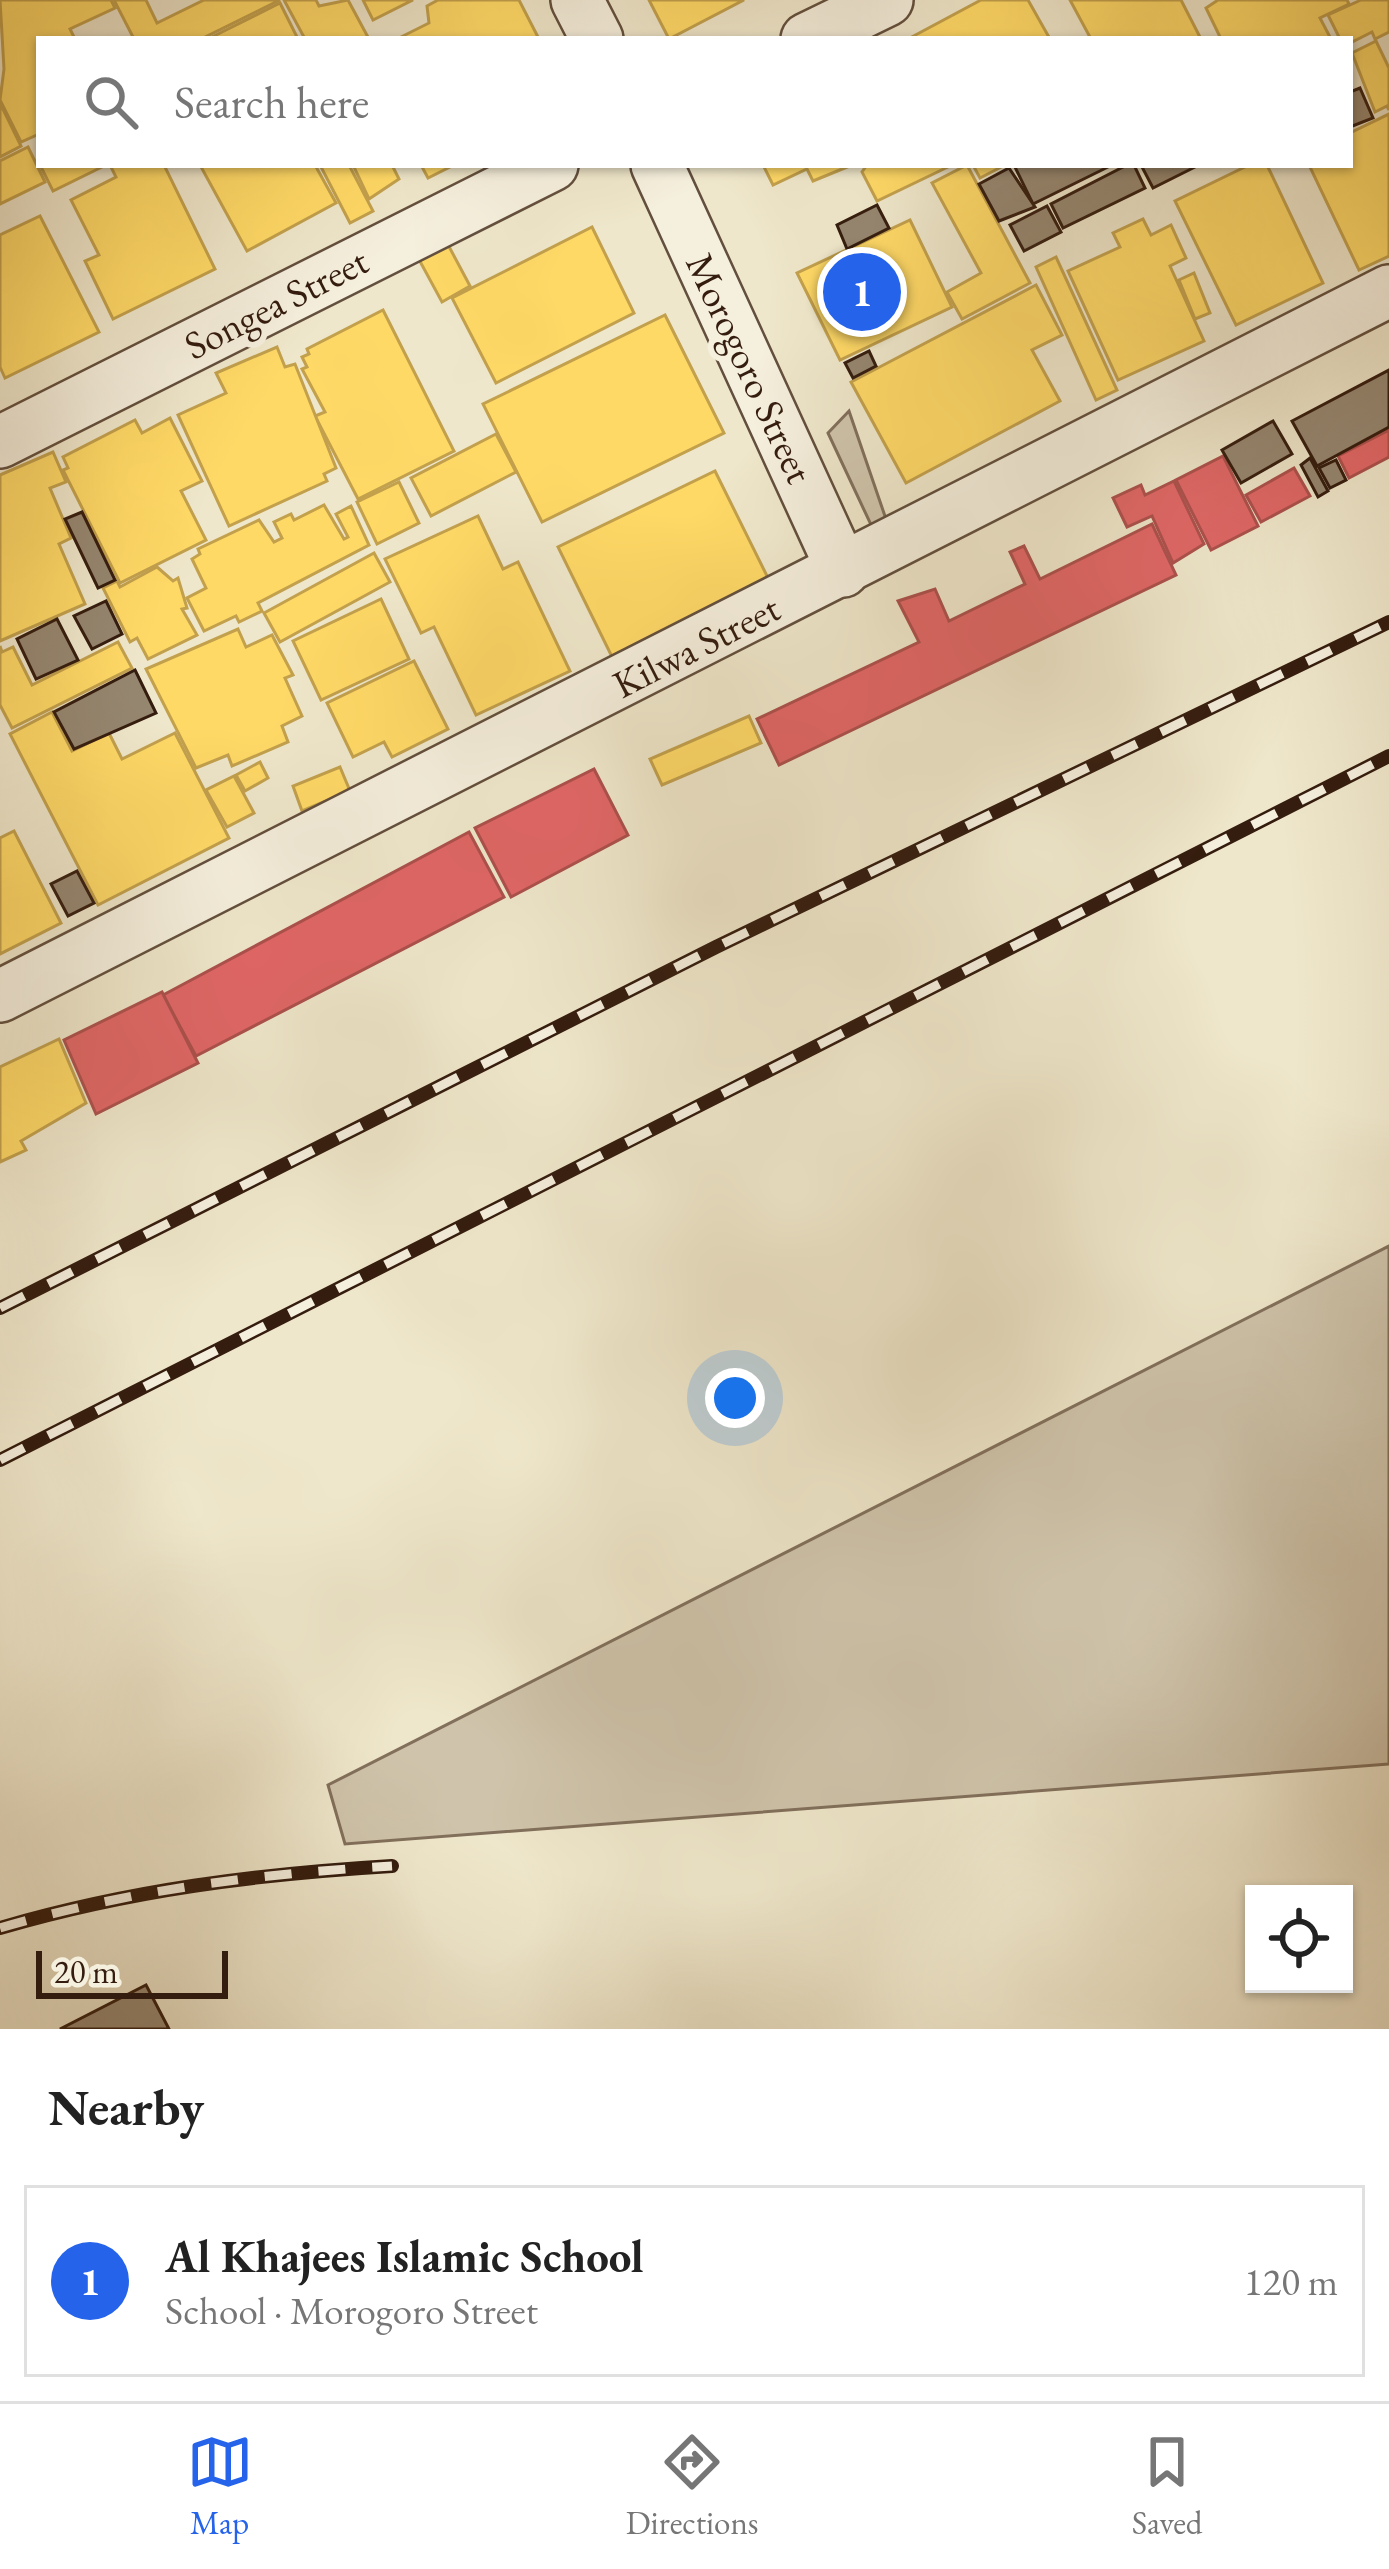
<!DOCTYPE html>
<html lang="en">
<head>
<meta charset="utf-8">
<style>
  :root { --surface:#fff; --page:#f6f6f6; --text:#222; --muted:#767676; --line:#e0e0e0; --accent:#2563eb }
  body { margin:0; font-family:"EB Garamond",serif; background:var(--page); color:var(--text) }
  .controls { position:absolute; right:36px; bottom:36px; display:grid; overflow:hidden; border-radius:0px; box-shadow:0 3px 9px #0004 }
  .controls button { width:108px; height:108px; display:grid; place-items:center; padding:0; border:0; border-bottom:3px solid var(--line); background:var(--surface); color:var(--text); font:60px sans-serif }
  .scale { position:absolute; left:36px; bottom:30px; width:192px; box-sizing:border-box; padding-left:12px; border:6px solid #341c0e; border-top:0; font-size:33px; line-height:42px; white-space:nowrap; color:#341c0e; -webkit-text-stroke:9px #f5efdd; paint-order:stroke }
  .you { position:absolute; left:735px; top:1398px; width:42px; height:42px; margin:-30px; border:9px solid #fff; border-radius:50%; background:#1a73e8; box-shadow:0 0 0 18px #1a73e833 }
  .badge { display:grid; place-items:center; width:78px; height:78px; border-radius:50%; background:var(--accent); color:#fff; font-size:39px; font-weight:700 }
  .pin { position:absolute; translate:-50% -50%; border:6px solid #fff; box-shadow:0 3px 12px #0006 }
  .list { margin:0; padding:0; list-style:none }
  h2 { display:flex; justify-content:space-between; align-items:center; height:156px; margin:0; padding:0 48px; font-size:51px }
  h2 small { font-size:39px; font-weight:400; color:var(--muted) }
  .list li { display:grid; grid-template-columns:78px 1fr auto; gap:36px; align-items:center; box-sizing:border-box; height:192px; margin:0 24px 24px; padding:0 24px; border:3px solid var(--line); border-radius:0px }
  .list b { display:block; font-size:45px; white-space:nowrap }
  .list p { margin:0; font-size:39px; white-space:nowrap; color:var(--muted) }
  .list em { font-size:39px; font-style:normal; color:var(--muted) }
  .icon { flex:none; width:66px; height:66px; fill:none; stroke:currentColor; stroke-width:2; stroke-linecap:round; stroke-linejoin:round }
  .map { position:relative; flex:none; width:1389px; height:2029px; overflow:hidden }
  .search { position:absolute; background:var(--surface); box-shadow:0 3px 9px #0004; left:36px; right:36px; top:36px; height:132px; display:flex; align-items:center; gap:30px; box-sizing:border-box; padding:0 42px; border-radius:0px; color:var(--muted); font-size:45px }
  .sheet { height:372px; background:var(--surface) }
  nav { display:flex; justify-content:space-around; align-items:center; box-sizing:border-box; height:168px; border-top:3px solid var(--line); background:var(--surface); font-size:33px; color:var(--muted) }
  nav a { display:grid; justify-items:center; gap:6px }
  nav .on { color:var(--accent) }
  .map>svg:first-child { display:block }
  .green { fill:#cfc4ab; stroke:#82705c; stroke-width:3 }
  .homes { fill:#ffd966; stroke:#c2a04c; stroke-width:3 }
  .shops { fill:#e06666; stroke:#ac504c; stroke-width:3 }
  .building { fill:#958670; stroke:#341c0e; stroke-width:3 }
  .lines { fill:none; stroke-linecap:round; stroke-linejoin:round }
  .street-casing { stroke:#634f3d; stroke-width:56 }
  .street { stroke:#f5efdd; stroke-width:51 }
  .rail-casing { stroke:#341c0e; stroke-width:14 }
  .rail { stroke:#f5efdd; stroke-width:9; stroke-dasharray:27; stroke-linecap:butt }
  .labels { text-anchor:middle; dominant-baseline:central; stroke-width:12; stroke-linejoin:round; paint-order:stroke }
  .street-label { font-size:39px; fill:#341c0e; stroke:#f5efdd }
</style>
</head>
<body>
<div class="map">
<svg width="1389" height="2029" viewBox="0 0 1389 2029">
  <rect width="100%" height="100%" fill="#efe7cb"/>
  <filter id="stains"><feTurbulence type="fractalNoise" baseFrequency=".00167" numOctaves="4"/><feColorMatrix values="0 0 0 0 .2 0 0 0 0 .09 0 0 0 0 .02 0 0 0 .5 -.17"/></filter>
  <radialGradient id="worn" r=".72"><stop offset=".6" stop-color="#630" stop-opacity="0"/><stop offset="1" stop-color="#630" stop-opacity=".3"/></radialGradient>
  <g class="green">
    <polygon points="849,411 887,522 873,529 828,433"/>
    <polygon points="1389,1246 1389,1764 345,1844 328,1785"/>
  </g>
  <g class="homes">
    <polygon points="0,0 111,0 115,8 70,29 75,39 39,39 39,134 21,142 0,100 4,69"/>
    <polygon points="114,0 146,0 157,23 204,0 280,0 201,39 134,39"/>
    <polygon points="284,0 316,0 319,6 348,0 369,39 305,39"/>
    <polygon points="363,0 413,0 373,20"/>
    <polygon points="438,0 519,0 539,39 397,39 429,23 427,6"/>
    <polygon points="649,0 744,0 669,39"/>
    <polygon points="981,0 1028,0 1050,39 908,39"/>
    <polygon points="1070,0 1181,0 1201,39 1091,39"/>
    <polygon points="1218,0 1347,0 1349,4 1320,18 1331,39 1221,39 1206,8"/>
    <polygon points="1361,0 1389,0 1389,32 1375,39 1372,32 1350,43 1340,39 1328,15"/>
    <polygon points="280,3 298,39 208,39"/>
    <polygon points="1376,41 1389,68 1389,110 1387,106 1375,112 1352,53"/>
    <polygon points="0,103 21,146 0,157"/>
    <polygon points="1389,114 1389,256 1359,270 1309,165 1350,165 1350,133"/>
    <polygon points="28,147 45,182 0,204 0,161"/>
    <polygon points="40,165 106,165 53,191"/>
    <polygon points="110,165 164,165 215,269 113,319 85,261 99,255 71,200 116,177"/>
    <polygon points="200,165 315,165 336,203 247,251"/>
    <polygon points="320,165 349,165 373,211 350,223"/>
    <polygon points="353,165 392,165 399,179 369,199"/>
    <polygon points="421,165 454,165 428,178"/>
    <polygon points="763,165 852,165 813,181 807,169 773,185"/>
    <polygon points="867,165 952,165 877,201 862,172"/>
    <polygon points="967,165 1030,283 962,319 947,292 981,273 932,183"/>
    <polygon points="973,165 1005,165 980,178"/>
    <polygon points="1249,165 1267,165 1323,283 1236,325 1175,201"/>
    <polygon points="40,216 99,332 5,378 0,367 0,235"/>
    <polygon points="1143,219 1151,235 1171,225 1186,258 1170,266 1204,341 1118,380 1068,271 1120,247 1113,233"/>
    <polygon points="910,220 952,307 840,360 797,273"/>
    <polygon points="592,227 634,313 496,383 452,298"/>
    <polygon points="445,239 470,286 442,302 416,254"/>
    <polygon points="1056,257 1117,390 1096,400 1036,267"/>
    <polygon points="1194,273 1210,313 1195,319 1179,280"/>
    <polygon points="1036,285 1062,335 1032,350 1060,401 906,483 851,382"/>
    <polygon points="383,310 454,451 358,499 315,416 325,412 302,369 307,367 302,357 309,354 307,349"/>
    <polygon points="665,315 724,433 542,522 483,404"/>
    <polygon points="277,347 285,367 295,364 336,468 324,474 327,481 229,526 178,415 226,393 216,373"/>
    <polygon points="170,418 202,481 181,491 206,540 120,583 63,470 68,468 63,457 135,420 142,433"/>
    <polygon points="496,434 516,472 431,516 411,478"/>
    <polygon points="53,452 66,482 50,488 71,538 59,544 85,604 0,641 0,475"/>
    <polygon points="715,471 775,592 617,667 558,547"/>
    <polygon points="399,482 419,523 377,544 357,502"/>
    <polygon points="324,505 344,539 348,537 336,514 351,506 369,545 258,603 262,611 239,622 236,616 204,631 187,598 206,588 192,559 200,554 198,549 259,520 274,542 282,538 274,522 291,514 294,520"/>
    <polygon points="478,516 503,569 518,562 570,671 476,715 434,627 421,633 385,559"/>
    <polygon points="374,553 390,582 280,642 264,613"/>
    <polygon points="157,567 173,581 178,578 187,608 182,609 197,635 148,659 137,638 130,642 103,588 117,581 120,587"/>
    <polygon points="381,599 409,659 321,700 293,641"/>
    <polygon points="238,629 246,647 272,635 293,675 285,678 302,716 282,726 288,742 232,766 228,755 196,768 146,669"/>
    <polygon points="118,642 132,668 12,728 0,705 0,646 2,652 13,647 32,685"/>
    <polygon points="414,661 448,729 392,757 384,742 353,757 327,703"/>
    <polygon points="52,712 72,751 109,733 122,759 175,733 229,838 98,905 10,734"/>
    <polygon points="749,716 761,743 662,785 650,759"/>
    <polygon points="260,762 268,778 245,791 236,775"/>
    <polygon points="340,767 350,791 302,811 293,786"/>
    <polygon points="234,776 254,813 227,827 206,790"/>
    <polygon points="14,831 61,923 0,954 0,838"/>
    <polygon points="59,1039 86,1103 21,1141 26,1150 0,1162 0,1067"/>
  </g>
  <g class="shops">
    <polygon points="1389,430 1389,457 1349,478 1338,456"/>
    <polygon points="1223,456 1258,526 1211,550 1176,480"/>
    <polygon points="1294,468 1310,496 1261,522 1246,495"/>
    <polygon points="1174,481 1204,544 1173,563 1152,516 1127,527 1113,498 1141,485 1145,495"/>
    <polygon points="1152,524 1176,575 779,765 757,719 919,642 898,601 935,589 949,621 1025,584 1010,552 1024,546 1040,579"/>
    <polygon points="594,769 628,835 511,897 475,828"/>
    <polygon points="469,832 504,897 196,1056 163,995"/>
    <polygon points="162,992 198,1063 96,1114 64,1040"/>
  </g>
  <g class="building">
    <polygon points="1360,88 1373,118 1350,127 1350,92"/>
    <polygon points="1014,165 1112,165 1033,204"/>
    <polygon points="1127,165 1134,165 1145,188 1063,228 1051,204"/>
    <polygon points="1141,165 1199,165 1153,188"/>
    <polygon points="1009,168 1035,207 999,221 979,184"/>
    <polygon points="877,205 889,228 847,249 837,225"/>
    <polygon points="1047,206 1061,232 1024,251 1010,225"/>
    <polygon points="869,351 876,366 853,378 845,363"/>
    <polygon points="1389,370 1389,427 1317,466 1292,421"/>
    <polygon points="1273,421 1292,454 1241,483 1222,450"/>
    <polygon points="1310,458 1328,491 1318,497 1301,465"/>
    <polygon points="1336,460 1346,480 1330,488 1319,468"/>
    <polygon points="82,512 115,580 98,588 65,519"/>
    <polygon points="106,601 122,634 92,649 74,616"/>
    <polygon points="57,619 78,660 36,679 17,639"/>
    <polygon points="135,670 156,713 74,749 54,712"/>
    <polygon points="77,871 94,903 68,916 51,884"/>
    <polygon points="146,1985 169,2029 60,2029"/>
  </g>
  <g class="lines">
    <defs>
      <g id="street">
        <polyline points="577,0 597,39"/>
        <polyline points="807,39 887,0"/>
        <polyline points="657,165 843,571"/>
        <polyline points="0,442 552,165"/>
        <polyline points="0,996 1389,291"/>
      </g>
    </defs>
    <use href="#street" class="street-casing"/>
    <use href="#street" class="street"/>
    <defs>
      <g id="rail">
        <polyline points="0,1308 716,947 1389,622"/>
        <polyline points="0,1460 1389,756"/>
        <path d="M0 1928C130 1890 257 1874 392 1866"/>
      </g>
    </defs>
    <use href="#rail" class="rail-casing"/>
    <use href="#rail" class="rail"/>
  </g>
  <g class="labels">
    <g class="street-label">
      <text transform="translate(276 303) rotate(-27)">Songea Street</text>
      <text transform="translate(750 368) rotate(65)">Morogoro Street</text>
      <text transform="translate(696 646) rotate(-27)">Kilwa Street</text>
    </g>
  </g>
  <rect width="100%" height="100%" filter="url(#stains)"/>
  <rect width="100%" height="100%" fill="url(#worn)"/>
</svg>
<div class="controls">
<button><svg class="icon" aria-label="locate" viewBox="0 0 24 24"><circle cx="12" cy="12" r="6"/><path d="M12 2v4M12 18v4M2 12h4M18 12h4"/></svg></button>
</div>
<div class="scale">20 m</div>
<div class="you"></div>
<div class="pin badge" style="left:862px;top:292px">1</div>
<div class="search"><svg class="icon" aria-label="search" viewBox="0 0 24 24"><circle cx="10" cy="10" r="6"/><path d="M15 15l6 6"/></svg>Search here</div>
</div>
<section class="sheet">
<h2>Nearby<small></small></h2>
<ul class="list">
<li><span class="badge">1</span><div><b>Al Khajees Islamic School</b><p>School · Morogoro Street</p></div><em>120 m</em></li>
</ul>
</section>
<nav>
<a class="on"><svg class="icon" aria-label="map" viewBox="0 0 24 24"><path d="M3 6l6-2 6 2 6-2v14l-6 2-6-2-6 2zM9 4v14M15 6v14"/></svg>Map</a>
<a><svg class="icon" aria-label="directions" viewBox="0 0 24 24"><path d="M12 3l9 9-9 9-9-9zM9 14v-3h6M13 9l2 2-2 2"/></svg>Directions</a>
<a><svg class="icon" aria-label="saved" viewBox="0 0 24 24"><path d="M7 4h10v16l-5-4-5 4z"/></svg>Saved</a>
</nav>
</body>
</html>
